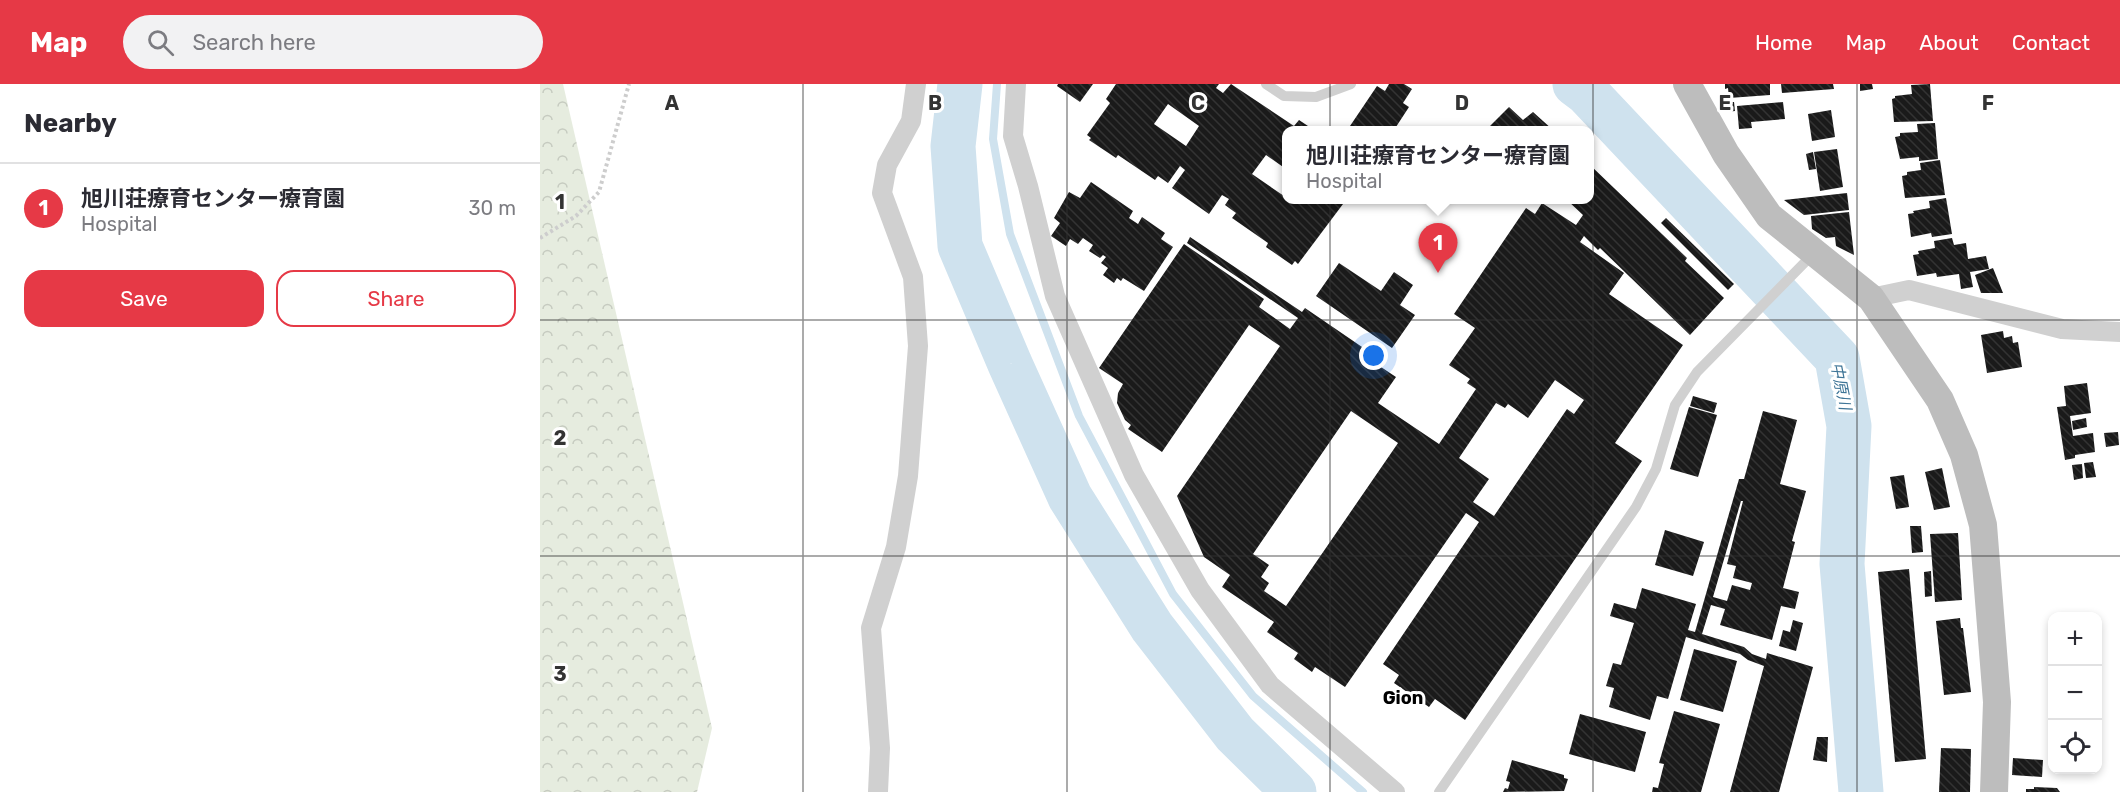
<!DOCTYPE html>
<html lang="en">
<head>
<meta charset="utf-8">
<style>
  :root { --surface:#fff; --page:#f2f2f3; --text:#2b2b33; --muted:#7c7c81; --line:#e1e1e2; --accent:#e63946 }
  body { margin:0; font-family:Rubik,"Noto Sans JP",sans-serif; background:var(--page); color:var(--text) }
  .controls { position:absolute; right:18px; bottom:18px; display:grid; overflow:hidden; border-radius:12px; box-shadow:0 3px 9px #0003 }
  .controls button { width:54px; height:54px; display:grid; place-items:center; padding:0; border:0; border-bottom:2px solid var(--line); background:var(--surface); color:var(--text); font:30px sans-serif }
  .you { position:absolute; left:834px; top:272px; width:21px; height:21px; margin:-15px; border:4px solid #fff; border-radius:50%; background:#1a73e8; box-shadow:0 0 0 9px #1a73e833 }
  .badge { display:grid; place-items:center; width:39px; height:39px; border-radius:50%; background:var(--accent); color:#fff; font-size:20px; font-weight:700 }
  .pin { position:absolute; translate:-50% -50px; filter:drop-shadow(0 2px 3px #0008) }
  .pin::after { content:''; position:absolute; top:32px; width:21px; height:18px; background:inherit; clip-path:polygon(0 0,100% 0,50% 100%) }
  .popup { position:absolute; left:742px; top:42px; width:312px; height:78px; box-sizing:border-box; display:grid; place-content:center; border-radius:12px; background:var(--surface); filter:drop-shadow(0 2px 4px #0005); font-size:20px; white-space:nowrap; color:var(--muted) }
  .popup b { font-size:22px; color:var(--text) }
  .popup::after { content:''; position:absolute; left:50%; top:100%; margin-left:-12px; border:12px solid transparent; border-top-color:var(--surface) }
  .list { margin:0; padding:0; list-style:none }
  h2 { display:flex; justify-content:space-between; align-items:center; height:78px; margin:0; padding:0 24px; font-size:26px }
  h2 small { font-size:20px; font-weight:400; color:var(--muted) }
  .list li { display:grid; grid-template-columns:39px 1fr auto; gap:18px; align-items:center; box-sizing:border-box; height:90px; padding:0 24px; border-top:2px solid var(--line) }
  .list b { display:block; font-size:22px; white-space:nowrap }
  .list p { margin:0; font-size:20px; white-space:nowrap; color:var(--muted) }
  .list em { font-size:20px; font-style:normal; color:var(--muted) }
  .actions { display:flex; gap:12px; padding:18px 24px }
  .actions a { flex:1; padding:14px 0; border:2px solid var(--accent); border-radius:18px; text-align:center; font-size:21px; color:var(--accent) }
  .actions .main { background:var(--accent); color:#fff }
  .icon { flex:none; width:33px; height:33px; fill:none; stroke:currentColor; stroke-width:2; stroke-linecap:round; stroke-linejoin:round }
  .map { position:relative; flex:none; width:1580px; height:708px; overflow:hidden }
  header { display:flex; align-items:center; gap:36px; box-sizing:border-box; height:84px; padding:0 30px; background:var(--accent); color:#fff }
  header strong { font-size:28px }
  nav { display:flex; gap:33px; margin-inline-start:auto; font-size:21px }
  .search { width:420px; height:54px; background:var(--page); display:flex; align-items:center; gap:15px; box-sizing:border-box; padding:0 21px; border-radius:33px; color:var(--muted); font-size:22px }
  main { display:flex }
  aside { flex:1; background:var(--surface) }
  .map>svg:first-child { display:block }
  .forest { fill:url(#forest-crowns) }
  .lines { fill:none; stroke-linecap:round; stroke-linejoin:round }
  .stream { stroke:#cfe2ee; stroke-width:8 }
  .river { stroke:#cfe2ee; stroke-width:45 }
  .building { fill:url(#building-back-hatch); fill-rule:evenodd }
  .path { stroke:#cdcdcd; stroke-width:4; stroke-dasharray:3 3; stroke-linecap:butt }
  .lane { stroke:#d0d0d0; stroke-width:10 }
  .street { stroke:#d0d0d0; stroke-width:20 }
  .secondary { stroke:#bdbdbd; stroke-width:28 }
  .grid { fill:none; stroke:#333; stroke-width:1.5; stroke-opacity:0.55 }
  .labels { text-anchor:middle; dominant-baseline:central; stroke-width:6; stroke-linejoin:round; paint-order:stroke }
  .water-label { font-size:16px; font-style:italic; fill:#3f7597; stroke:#fff }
  .quarter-label { font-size:18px; font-weight:bold; fill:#000; stroke:#fff }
  .grid-label { font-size:20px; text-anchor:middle; font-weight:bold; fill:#333; stroke:#fff; stroke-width:6; stroke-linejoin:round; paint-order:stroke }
</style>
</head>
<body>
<header>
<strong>Map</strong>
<div class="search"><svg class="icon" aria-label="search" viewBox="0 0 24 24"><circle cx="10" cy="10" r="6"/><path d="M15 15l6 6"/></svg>Search here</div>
<nav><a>Home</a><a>Map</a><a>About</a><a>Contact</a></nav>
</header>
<main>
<aside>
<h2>Nearby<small></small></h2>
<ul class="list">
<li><span class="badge">1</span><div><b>旭川荘療育センター療育園</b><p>Hospital</p></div><em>30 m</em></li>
</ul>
<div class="actions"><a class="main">Save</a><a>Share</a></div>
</aside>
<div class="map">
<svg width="1580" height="708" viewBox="0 0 1580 708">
  <defs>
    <pattern id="forest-crowns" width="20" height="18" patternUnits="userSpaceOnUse" patternTransform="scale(1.5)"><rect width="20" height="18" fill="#e6ecdf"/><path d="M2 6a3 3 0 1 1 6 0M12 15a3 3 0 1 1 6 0" fill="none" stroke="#c6cbc0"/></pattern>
    <pattern id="building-back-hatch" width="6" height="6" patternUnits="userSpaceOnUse" patternTransform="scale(1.5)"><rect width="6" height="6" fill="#1a1a1a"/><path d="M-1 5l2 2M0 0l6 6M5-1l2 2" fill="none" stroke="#333"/></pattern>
  </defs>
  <rect width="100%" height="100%" fill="#fff"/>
  <polygon class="forest" points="0,0 23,0 172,644 157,708 0,708"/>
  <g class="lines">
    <polyline class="stream" points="457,0 453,55 470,150 539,332 633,510 713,612 823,708"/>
    <g class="river">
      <polyline points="420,0 413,62 420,162 470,280 530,413 612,543 695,650 754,708"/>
      <polyline points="1035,0 1047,9 1297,274 1309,342 1302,480 1321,708"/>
    </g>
  </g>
  <g class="building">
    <polygon points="518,0 553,0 540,18 517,2"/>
    <path d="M576 0H679L676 4 683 9 691 0 754 42 759 36 774 46H746V85L726 71 712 90 744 112 746 108V116H806L758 180 755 177 752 181 726 163 728 159 692 134 696 129 685 121 689 115 682 111 669 130 632 104 645 86 640 82 628 99 618 92 615 96 578 71 576 74 549 56 551 54 547 51 570 19 566 15ZM628 20 659 42 646 62 614 40Z"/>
    <polygon points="849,0 864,0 872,5 863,19 869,23 854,46 817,46 810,42 837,2 845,7"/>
    <polygon points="1185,0 1230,0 1230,11 1189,14 1188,4 1185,5"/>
    <polygon points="1241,0 1293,0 1294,5 1242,9"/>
    <polygon points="1320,0 1332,0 1333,5 1320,7"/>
    <polygon points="1390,0 1393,37 1354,38 1352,15 1355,14 1355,12 1372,10 1371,1"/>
    <polygon points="1187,18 1194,18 1195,27 1187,28"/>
    <polygon points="1243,18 1245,35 1211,38 1212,44 1199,45 1197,22"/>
    <polygon points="969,23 983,36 993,28 1013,46 955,46 950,42"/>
    <polygon points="1291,26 1295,53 1272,57 1268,30"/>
    <polygon points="1395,39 1398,75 1379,77 1379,73 1360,75 1355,53 1360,52 1360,49 1378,48 1377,40"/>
    <polygon points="1297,65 1303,103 1280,107 1274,68"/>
    <polygon points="1273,68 1276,85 1269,86 1266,70"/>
    <polygon points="1400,76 1405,111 1365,114 1362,92 1367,91 1367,88 1381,86 1380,79"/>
    <path d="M1050 81 1147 174 1145 177 1184 214 1150 251 1060 164 1058 166 1044 152 1040 158 1084 189 1069 210 1143 261 1075 359 1102 377 925 636 895 615 889 623 854 599 859 591 843 580 939 438 926 429 805 603 775 583 772 588 754 575 758 569 727 548 734 538 682 503 690 491 664 473 637 412 740 262 709 241 622 368 588 345 591 341 585 336 577 319 578 309 583 300 559 284 644 160 724 215 719 223 750 245 758 234 647 159 650 153 762 228 765 224 844 278 841 283 856 293 838 319 899 360 936 305 927 299 930 295 909 281 935 244 914 230 986 124 995 130 1002 119 1036 141 1043 131 1027 116H1050ZM1015 296 1044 316 1034 330 1027 325 954 432 933 418 949 395 919 374 956 319 965 324 968 320 988 334ZM811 327 858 359 746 522 724 507 729 499 721 493 729 481 713 470Z"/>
    <polygon points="551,98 593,127 589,134 598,140 602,133 625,149 621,155 633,163 604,207 583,194 581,197 577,194 574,199 563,191 568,184 561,179 566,173 563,171 560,174 549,167 553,161 543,154 538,160 530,155 526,162 511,152 520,139 514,134 529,108 540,114"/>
    <polygon points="1307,109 1309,126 1264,131 1244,116"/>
    <polygon points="1406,114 1412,150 1392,153 1391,149 1371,153 1368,130 1374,129 1373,127 1390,124 1389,117"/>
    <polygon points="1309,128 1314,171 1296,162 1295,153 1286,154 1272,145 1271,132"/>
    <polygon points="1126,134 1194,200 1188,206 1121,139"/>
    <polygon points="1412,154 1414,161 1426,159 1428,175 1446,172 1449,185 1430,188 1433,203 1421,205 1419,190 1397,193 1396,189 1377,192 1373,171 1379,170 1378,167 1395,164 1394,157"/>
    <polygon points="799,179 841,207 854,188 873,201 860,221 875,231 852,264 776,212"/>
    <polygon points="1453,184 1463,209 1441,209 1435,191"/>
    <polygon points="1463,247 1464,254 1472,252 1473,259 1478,258 1482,283 1447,289 1441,251"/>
    <polygon points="1547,299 1551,329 1530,332 1533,352 1553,349 1555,368 1535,371 1535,374 1525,376 1517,323 1526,322 1524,302"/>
    <polygon points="1153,312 1177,319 1174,329 1150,322"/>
    <polygon points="1149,323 1177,331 1158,393 1130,385"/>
    <path d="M1223 327 1257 336 1240 400 1266 407 1252 457 1255 458 1243 504 1259 508 1255 525 1241 522 1232 556 1180 541 1185 525 1171 521 1162 550 1204 563 1212 570 1226 575 1227 569 1273 583 1239 708H1190L1224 582 1208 576 1200 570 1146 553 1128 615 1117 612 1110 636 1069 623 1074 604 1066 602 1073 579 1081 581 1094 539 1070 532 1074 519 1096 525 1102 504 1156 520 1148 546 1155 548 1199 395H1204ZM1201 417H1203L1187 480 1196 482 1193 494 1212 499 1210 506 1192 501 1187 517 1173 513Z"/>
    <polygon points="1546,334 1547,343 1533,346 1532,337"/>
    <polygon points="1578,348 1579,361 1566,363 1564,349"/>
    <polygon points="1553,378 1556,393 1546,394 1544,379"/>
    <polygon points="1542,380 1543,394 1534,396 1532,381"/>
    <polygon points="1402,384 1410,423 1394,426 1385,388"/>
    <polygon points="1364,391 1369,423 1356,425 1350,393"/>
    <polygon points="1370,442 1381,442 1383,468 1372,469"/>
    <polygon points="1125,446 1164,458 1153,492 1115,481"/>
    <polygon points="1418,449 1422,516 1395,518 1390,450"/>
    <polygon points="1369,485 1386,675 1355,678 1338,488"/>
    <polygon points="1391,487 1392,512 1385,513 1384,488"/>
    <polygon points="1420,534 1421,544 1423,544 1431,608 1404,611 1396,537"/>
    <polygon points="1253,536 1263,539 1256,567 1239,562 1243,546 1250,548"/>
    <polygon points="1154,565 1197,577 1183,628 1140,616"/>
    <polygon points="1134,627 1180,640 1161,708 1112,708 1113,703 1118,704 1124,680 1119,679"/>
    <polygon points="1040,630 1106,648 1095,688 1029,670"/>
    <polygon points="1277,653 1288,653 1287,678 1273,676"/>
    <polygon points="1401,664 1431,665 1430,708 1399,708"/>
    <polygon points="1473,674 1503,676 1502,693 1472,691"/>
    <polygon points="972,676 1024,691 1024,694 1028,695 1024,707 963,708 965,704 968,705 970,698 966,697"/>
    <polygon points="1494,703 1517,704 1520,708 1486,708 1486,705 1494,705"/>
  </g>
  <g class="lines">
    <polyline class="path" points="0,154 36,132 59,108 89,0"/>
    <g class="lane">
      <polyline points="726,0 744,12 776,13 811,0"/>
      <polyline points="899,708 1096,423 1116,385 1135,321 1157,288 1274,169"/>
    </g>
    <g class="street">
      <polyline points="476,0 473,52 488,102 515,212 594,391 660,506 730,601 855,708"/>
      <polyline points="1331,214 1369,206 1522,245 1580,248"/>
      <polyline points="338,708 340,664 331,544 356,463 368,392 378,262 373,193 342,109 347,81 371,37 376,0"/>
    </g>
    <polyline class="secondary" points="1147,0 1186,70 1229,132 1331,214 1400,316 1424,371 1443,441 1457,618 1454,708"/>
  </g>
  <path class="grid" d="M263 0V708M527 0V708M790 0V708M1053 0V708M1317 0V708M0 236H1580M0 472H1580"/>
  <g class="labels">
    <g class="water-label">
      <text transform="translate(1301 302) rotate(79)">中原川</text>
    </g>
    <g class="quarter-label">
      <text x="863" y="614">Gion</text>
    </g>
  </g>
  <g class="grid-label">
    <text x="132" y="26">A</text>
    <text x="395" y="26">B</text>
    <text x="658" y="26">C</text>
    <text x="922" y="26">D</text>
    <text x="1185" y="26">E</text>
    <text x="1448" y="26">F</text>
    <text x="20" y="125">1</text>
    <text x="20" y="361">2</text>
    <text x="20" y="597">3</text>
  </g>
</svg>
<div class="controls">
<button>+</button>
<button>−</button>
<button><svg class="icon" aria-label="locate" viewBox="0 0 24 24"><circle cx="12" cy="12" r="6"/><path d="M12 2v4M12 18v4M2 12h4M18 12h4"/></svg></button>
</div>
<div class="you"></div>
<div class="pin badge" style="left:898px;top:189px">1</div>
<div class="popup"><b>旭川荘療育センター療育園</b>Hospital</div>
</div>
</main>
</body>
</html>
